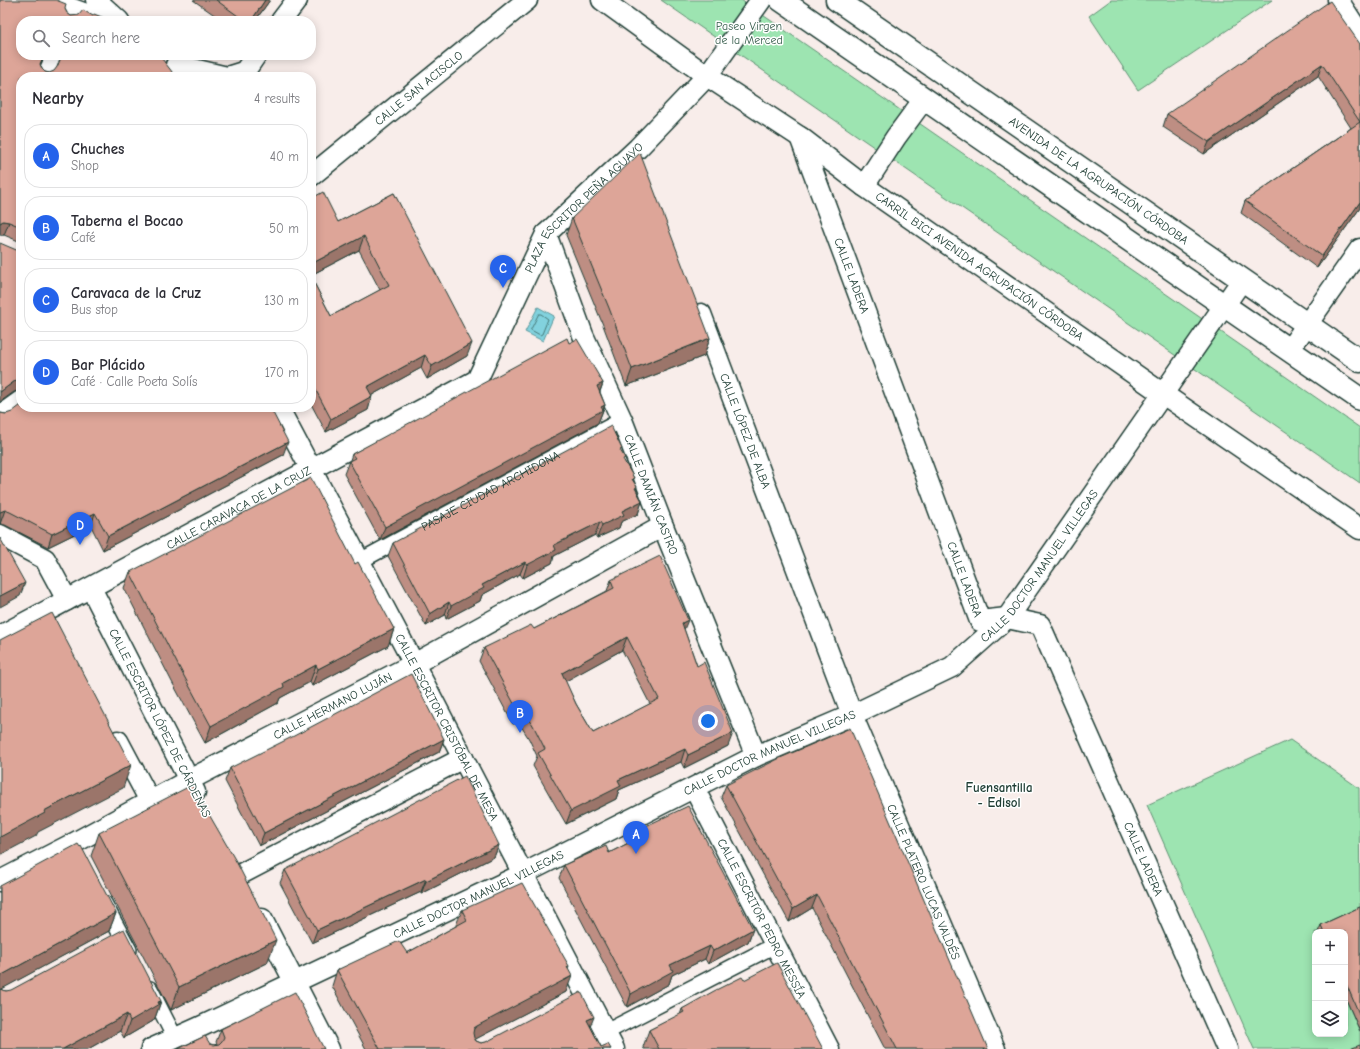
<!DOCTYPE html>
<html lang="en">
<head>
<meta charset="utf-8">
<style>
  :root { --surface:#fff; --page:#f2f2f3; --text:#2b2b33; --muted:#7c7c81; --line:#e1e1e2; --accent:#2563eb }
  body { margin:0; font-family:"Comic Neue",sans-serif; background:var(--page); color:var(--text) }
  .controls { position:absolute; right:12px; bottom:12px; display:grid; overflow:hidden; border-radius:8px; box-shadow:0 2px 10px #0003 }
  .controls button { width:36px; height:36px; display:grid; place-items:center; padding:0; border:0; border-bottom:1px solid var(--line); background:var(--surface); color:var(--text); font:20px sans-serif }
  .you { position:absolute; left:708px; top:721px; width:14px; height:14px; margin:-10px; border:3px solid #fff; border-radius:50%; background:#1a73e8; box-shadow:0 0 0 6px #1a73e833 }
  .badge { display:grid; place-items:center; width:26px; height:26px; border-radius:50%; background:var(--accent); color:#fff; font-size:13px; font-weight:700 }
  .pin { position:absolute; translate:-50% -33px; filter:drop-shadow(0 1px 2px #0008) }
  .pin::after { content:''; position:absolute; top:21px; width:14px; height:12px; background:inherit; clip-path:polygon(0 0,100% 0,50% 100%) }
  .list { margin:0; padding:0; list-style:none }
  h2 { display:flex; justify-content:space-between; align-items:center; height:52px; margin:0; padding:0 16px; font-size:17px }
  h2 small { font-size:13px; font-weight:400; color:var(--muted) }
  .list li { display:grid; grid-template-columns:26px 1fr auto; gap:12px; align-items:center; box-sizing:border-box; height:64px; margin:0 8px 8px; padding:0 8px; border:1px solid var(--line); border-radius:16px }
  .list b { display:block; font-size:15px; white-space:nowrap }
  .list p { margin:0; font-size:13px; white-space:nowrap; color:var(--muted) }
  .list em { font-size:13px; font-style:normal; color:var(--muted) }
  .icon { flex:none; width:22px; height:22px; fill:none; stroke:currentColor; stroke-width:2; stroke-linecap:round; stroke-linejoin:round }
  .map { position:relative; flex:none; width:1360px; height:1049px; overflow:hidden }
  .search { position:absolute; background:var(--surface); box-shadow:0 2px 10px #0003; left:16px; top:16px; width:300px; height:44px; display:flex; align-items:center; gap:10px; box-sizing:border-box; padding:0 14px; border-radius:16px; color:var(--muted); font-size:15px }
  .panel { position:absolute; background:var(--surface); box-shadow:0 2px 10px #0003; left:16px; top:72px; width:300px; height:340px; border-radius:16px }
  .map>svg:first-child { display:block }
  .green { fill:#9de4b1; stroke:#5e9072 }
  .water { fill:#82d2de; stroke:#5a969a }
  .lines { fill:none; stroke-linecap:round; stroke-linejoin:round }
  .shore { stroke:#477978; stroke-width:1 }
  .pedestrian-casing { stroke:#1f3d34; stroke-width:18 }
  .minor-casing { stroke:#1f3d34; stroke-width:23 }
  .primary-casing { stroke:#1f3d34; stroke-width:25 }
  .pedestrian { stroke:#fff; stroke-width:15 }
  .minor { stroke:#fff; stroke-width:20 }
  .primary { stroke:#fff; stroke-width:22 }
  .wall { fill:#be8e83; stroke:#1f3d34; fill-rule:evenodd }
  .shaded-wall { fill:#9b746a; stroke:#1f3d34 }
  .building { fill:#dda598; stroke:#1f3d34; fill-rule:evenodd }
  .labels { text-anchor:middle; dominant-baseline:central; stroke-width:3; stroke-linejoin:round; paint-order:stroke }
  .park-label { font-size:12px; fill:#385e4d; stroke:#fff }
  .street-label { font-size:12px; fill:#1f3d34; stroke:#fff }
  .neighbourhood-label { font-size:13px; font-weight:bold; fill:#1f3d34; stroke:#fff }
</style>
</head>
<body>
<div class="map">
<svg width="1360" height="1049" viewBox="0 0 1360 1049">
  <rect width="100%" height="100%" fill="#f8edea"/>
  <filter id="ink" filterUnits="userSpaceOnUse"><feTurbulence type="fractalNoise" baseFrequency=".025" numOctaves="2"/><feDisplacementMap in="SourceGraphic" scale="8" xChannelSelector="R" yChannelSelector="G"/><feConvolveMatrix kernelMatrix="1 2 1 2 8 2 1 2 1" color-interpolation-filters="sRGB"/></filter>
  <g filter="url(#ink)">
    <g class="green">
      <polygon points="661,0 741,0 1360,428 1360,483"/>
      <polygon points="1111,0 1272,0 1138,90 1089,16"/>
      <polygon points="1290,740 1359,788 1360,915 1320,932 1315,932 1315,1034 1345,1034 1345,997 1360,1032 1360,1049 1254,1049 1147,805"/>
    </g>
    <polygon class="water" points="538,307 554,316 543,341 525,332"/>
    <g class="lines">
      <polygon class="shore" points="539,314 541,314 548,319 542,334 540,335 531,330"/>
      <defs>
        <g id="pedestrian">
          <polyline points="44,77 54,55"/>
          <path id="s1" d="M360 561 622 420"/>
          <polyline points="104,903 129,950"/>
          <polyline points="150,989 175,1038"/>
          <polyline points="606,1032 775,945"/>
        </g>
        <g id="minor">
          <polyline points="48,0 105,21"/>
          <polyline points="96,0 119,21"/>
          <path id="s2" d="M602 0 707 76 800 137 864 186 1163 394 1360 529"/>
          <polyline points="1338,0 1360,34"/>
          <polyline points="281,21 297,0"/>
          <polyline points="176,65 227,77 243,72"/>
          <polyline points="241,77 256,55"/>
          <path id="s3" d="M800 137 980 621 1007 618 1040 625 1227 1049"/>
          <path id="s4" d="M311 176 527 0"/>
          <polyline points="864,186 896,137 924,99"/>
          <path id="s5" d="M546 234 583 335 622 420 663 526 756 756"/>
          <path id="s6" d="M701 314 852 715 995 1049"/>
          <polyline points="1289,350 1360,249"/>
          <path id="s7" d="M278 407 414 664 614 1049"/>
          <polyline points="0,416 21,401"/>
          <polyline points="0,535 45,559 67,600"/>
          <polyline points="91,588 195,792"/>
          <path id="s8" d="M0 636 477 380 546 234 638 148 707 76 761 0"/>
          <polyline points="118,741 150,801"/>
          <path id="s9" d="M694 788 829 1049"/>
          <polyline points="239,875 463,758"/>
          <path id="s10" d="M0 881 74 843 189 780 414 664 663 526"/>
          <polyline points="262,919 329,1049"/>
          <path id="s11" d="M151 1049 200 1027 523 874 756 756 852 715 952 667 1007 618 1242 280"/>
        </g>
        <g id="primary">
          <polyline points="781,0 1360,399"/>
          <path id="s12" d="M837 0 1360 361"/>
        </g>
      </defs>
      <use href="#pedestrian" class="pedestrian-casing"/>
      <use href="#minor" class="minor-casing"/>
      <use href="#primary" class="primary-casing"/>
      <use href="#pedestrian" class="pedestrian"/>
      <use href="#minor" class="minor"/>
      <use href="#primary" class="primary"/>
    </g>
    <g class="wall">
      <polygon points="0,0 65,9 67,13 71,16 93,16 107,19 21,21 21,55 44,55 40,65 42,69 45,72 49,73 21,77 21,242 4,235 0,235"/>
      <polygon points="193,0 270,0 255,21 223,21"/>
      <polygon points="1360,44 1360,208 1317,268 1241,213 1245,201 1351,128 1318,76 1204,154 1163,127 1167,114"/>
      <polygon points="311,189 314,197 338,222 394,193 467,356 427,379 421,368 372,395 368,410 326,432 311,404 311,277 331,316 380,290 359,250 311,275"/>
      <polygon points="572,218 710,338 704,356 626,386 603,325 566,235"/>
      <polygon points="569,343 603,383 600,392 605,405 598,423 380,540 344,474 349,461 350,460 352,454"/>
      <polygon points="0,413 283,455 103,550 91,526 48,547 5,525 0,524"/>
      <polygon points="624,461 634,478 633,481 637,487 636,490 642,501 638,514 621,522 619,528 597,538 595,535 554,556 552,563 523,578 520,574 482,595 480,601 446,619 445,615 426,626 388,556 393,543"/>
      <polygon points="355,564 394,629 388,646 312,686 310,682 280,698 278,703 205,743 172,682 124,588 130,572"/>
      <path d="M611 580 684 629 697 666 728 746 684 768 681 762 619 790 616 799 566 824 533 766 537 756 529 739 518 721 513 724 479 661 484 648 534 629 607 591ZM622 650 650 704 593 733 576 704 565 681Z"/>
      <polygon points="444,739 439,752 259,846 225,781 230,768"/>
      <polygon points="726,785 988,1049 885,1049 812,908 789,922 721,797"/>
      <polygon points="646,826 753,929 748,942 708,964 705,959 672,975 669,984 627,1007 559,878 564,865 609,853 642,836"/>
      <polygon points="99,833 267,963 171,1010 91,856"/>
      <polygon points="499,845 494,857 421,894 421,892 312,943 280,883 285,870"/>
      <polygon points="0,886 116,913 109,931 1,989 2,990 6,991 161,1001 155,1018 154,1019 153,1021 124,1038 120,1031 88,1049 0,1049"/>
      <polygon points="1360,907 1360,1031 1345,997 1345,932 1318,932 1321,925"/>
      <polygon points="462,910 568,968 566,992 475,1039 476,1041 481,1043 590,1027 601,1047 611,1049 366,1049 332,986 337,970 407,953 456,926 456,925"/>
      <polygon points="744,980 823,1049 644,1049 643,1047 649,1030 680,1015 682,1009"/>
      <polygon points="221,1029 324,1049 178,1049 210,1044 214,1045 217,1044 216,1042"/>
    </g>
    <g class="shaded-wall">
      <polygon points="265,0 270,0 255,21 251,21"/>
      <polygon points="1322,64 1318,76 1204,154 1209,142"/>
      <polygon points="1360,202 1360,208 1317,268 1322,256"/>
      <polygon points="3,221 9,222 4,235 0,235 0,223"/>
      <polygon points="364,236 359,250 311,275 311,264"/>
      <polygon points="710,338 704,356 626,386 632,369"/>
      <polygon points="472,343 467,356 427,379 432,366"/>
      <polygon points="425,355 421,368 363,400 367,387"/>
      <polygon points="19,378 21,378 21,388 20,390 14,392 0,402 0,392"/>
      <polygon points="603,383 598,396 597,386"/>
      <polygon points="372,396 368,410 326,432 331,419"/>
      <polygon points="605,405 598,423 380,540 385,527"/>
      <polygon points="288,442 283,455 103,550 108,536"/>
      <polygon points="642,501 638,514 621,522 619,528 597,538 602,525 622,511"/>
      <polygon points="5,510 0,524 0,512"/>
      <polygon points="95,513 91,526 48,547 52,534"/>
      <polygon points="600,522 595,535 554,556 552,563 523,578 527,565 554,545"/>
      <polygon points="525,562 520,574 482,595 480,601 446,619 451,606 482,585"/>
      <polygon points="25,583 20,596 0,607 0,596"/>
      <polygon points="449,602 445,615 426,626 430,614"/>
      <polygon points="688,620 683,632 682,623"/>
      <polygon points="394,629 388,646 312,686 318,669"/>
      <polygon points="627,637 622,650 557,686 562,673"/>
      <polygon points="316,665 310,682 280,698 278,703 205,743 211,726 283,683"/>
      <polygon points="523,708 518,721 513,724 518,711"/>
      <polygon points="733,733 728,746 684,768 688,755"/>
      <polygon points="444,739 439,752 259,846 264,833"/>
      <polygon points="685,749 681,762 619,790 616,799 566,824 571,811 618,780"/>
      <polygon points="131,765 123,788 38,832 36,836 0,855 0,837 44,811"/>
      <polygon points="499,845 494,857 421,894 426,881"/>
      <polygon points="426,879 421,892 312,943 317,930"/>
      <polygon points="817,895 812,908 789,922 793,909"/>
      <polygon points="116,913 109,931 0,990 0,977 2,975"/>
      <polygon points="753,929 748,942 708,964 713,951"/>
      <polygon points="276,940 267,963 171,1010 179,987"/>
      <polygon points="710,946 705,959 672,975 669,984 627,1007 631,994 670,965"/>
      <polygon points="569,966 564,981 572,976 566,992 472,1041 469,1044 474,1028 477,1026"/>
      <polygon points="161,1001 155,1018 154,1019 153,1021 124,1038 130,1021"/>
      <polygon points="127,1014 120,1031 88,1049 63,1049"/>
      <polygon points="594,1017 588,1032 587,1020"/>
    </g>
    <g class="building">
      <polygon points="0,0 56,0 66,4 65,9 67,13 71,16 79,15 83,10 93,16 94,14 112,21 21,21 21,55 44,55 40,64 42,69 45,72 49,73 54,71 57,67 62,55 159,55 176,77 21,77 21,227 9,222 3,221 0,223"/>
      <polygon points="216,0 265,0 251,21 245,21"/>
      <polygon points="1330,1 1360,44 1360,122 1322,64 1209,142 1167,114"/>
      <polygon points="1360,122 1360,202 1322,256 1245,201"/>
      <polygon points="640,153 710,338 632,369 609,308 572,218"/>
      <polygon points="311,189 314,197 323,192 338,222 394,193 472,343 432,366 425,355 367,387 372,396 331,419 311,381 311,277 331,316 389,285 364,236 311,264"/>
      <polygon points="0,243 21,252 21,378 19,378 0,392"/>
      <polygon points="567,338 569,343 577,339 603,383 597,386 605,405 601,407 603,410 385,527 349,461 355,458 352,454"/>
      <polygon points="21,405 21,407 270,407 288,442 108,536 95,513 52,534 10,512 5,510 0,512 0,413 6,414 12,412"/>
      <polygon points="611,426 622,449 620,450 625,458 623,459 634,478 632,479 637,487 635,488 642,501 622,511 624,515 602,525 600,522 554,545 556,550 527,565 525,562 482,585 484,588 451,606 449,602 430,614 393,543"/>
      <polygon points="311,478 355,564 358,562 394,629 318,669 316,665 283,683 284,687 211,726 178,665 130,572"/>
      <polygon points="0,538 25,583 0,596"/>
      <path d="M660 556 688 620 682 623 697 666 704 662 733 733 688 755 685 749 618 780 621 786 571 811 538 753 545 749 534 727 523 708 518 711 484 648 531 625 534 629 614 588 611 580ZM627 637 659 699 593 733 576 704 562 673Z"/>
      <polygon points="52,613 131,765 44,811 45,813 0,837 0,640"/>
      <polygon points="411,674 444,739 264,833 230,768 292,737"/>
      <polygon points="850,728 988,1049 897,1049 817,895 793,909 726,785 780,758"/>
      <polygon points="465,776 499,845 426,881 426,879 317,930 285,870"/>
      <polygon points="192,785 237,863 276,940 179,987 99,833"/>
      <polygon points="688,806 753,929 713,951 710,946 670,965 673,971 631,994 564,865 606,846 609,853 648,833 646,826"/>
      <polygon points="78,844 80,847 81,846 116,913 2,975 0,977 0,886"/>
      <polygon points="522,883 569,966 567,967 572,976 477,1026 474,1028 473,1033 474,1038 476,1041 481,1043 486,1042 581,992 594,1017 587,1020 601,1047 608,1044 611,1049 380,1049 337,970 399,941 407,953 467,920 462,910"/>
      <polygon points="1360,907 1360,1016 1345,981 1345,932 1324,932 1321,925"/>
      <polygon points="124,929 161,1001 158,1002 159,1004 130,1021 127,1014 63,1049 0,1049 0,988 2,990 6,991 11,990"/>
      <polygon points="777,963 823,1049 659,1049 649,1030 684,1012 682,1009 714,991 742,977 744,980"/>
      <polygon points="295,992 324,1049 178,1049 205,1036 210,1044 214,1045 219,1044 222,1041 224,1037 221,1029"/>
      <polygon points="1360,1045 1360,1049 1350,1049"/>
    </g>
  </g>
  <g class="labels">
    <g class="park-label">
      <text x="749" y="26">Paseo Virgen<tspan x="749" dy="14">de la Merced</tspan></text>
    </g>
    <g class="street-label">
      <text stroke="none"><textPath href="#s4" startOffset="139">CALLE SAN ACISCLO</textPath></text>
      <text stroke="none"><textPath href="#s12" startOffset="318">AVENIDA DE LA AGRUPACIÓN CÓRDOBA</textPath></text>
      <text stroke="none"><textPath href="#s8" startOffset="747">PLAZA ESCRITOR PEÑA AGUAYO</textPath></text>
      <text stroke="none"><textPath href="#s2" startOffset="462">CARRIL BICI AVENIDA AGRUPACIÓN CÓRDOBA</textPath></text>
      <text stroke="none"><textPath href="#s3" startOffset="148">CALLE LADERA</textPath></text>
      <text stroke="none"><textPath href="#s6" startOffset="125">CALLE LÓPEZ DE ALBA</textPath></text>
      <text stroke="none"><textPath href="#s1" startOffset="148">PASAJE CIUDAD ARCHIDONA</textPath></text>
      <text stroke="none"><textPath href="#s5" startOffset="281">CALLE DAMIÁN CASTRO</textPath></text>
      <text stroke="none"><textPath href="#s8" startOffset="271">CALLE CARAVACA DE LA CRUZ</textPath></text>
      <text stroke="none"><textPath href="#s11" startOffset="1022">CALLE DOCTOR MANUEL VILLEGAS</textPath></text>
      <text stroke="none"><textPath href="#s3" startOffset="472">CALLE LADERA</textPath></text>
      <text stroke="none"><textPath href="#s10" startOffset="376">CALLE HERMANO LUJÁN</textPath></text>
      <text transform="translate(160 723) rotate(63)">CALLE ESCRITOR LÓPEZ DE CÁRDENAS</text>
      <text stroke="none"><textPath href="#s7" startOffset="362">CALLE ESCRITOR CRISTÓBAL DE MESA</textPath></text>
      <text stroke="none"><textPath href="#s11" startOffset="686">CALLE DOCTOR MANUEL VILLEGAS</textPath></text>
      <text stroke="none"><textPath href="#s3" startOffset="833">CALLE LADERA</textPath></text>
      <text stroke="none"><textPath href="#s6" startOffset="610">CALLE PLATERO LUCAS VALDÉS</textPath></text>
      <text stroke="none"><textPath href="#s11" startOffset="362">CALLE DOCTOR MANUEL VILLEGAS</textPath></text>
      <text stroke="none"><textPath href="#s9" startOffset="147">CALLE ESCRITOR PEDRO MESSÍA</textPath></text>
    </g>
    <g class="neighbourhood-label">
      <text x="999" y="787">Fuensantilla<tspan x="999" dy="15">- Edisol</tspan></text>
    </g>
  </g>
</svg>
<div class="controls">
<button>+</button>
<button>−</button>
<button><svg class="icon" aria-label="layers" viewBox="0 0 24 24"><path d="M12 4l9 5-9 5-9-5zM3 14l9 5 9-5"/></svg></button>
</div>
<div class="you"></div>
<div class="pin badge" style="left:636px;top:854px">A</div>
<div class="pin badge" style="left:520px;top:733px">B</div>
<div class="pin badge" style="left:503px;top:288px">C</div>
<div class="pin badge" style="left:80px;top:545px">D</div>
<div class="search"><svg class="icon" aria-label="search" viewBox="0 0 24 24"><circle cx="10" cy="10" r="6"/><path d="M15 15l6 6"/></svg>Search here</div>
<section class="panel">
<h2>Nearby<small>4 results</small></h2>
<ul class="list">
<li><span class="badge">A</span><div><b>Chuches</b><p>Shop</p></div><em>40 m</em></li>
<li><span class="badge">B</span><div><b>Taberna el Bocao</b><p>Café</p></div><em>50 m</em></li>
<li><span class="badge">C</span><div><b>Caravaca de la Cruz</b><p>Bus stop</p></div><em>130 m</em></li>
<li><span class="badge">D</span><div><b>Bar Plácido</b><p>Café · Calle Poeta Solís</p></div><em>170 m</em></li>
</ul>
</section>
</div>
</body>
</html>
